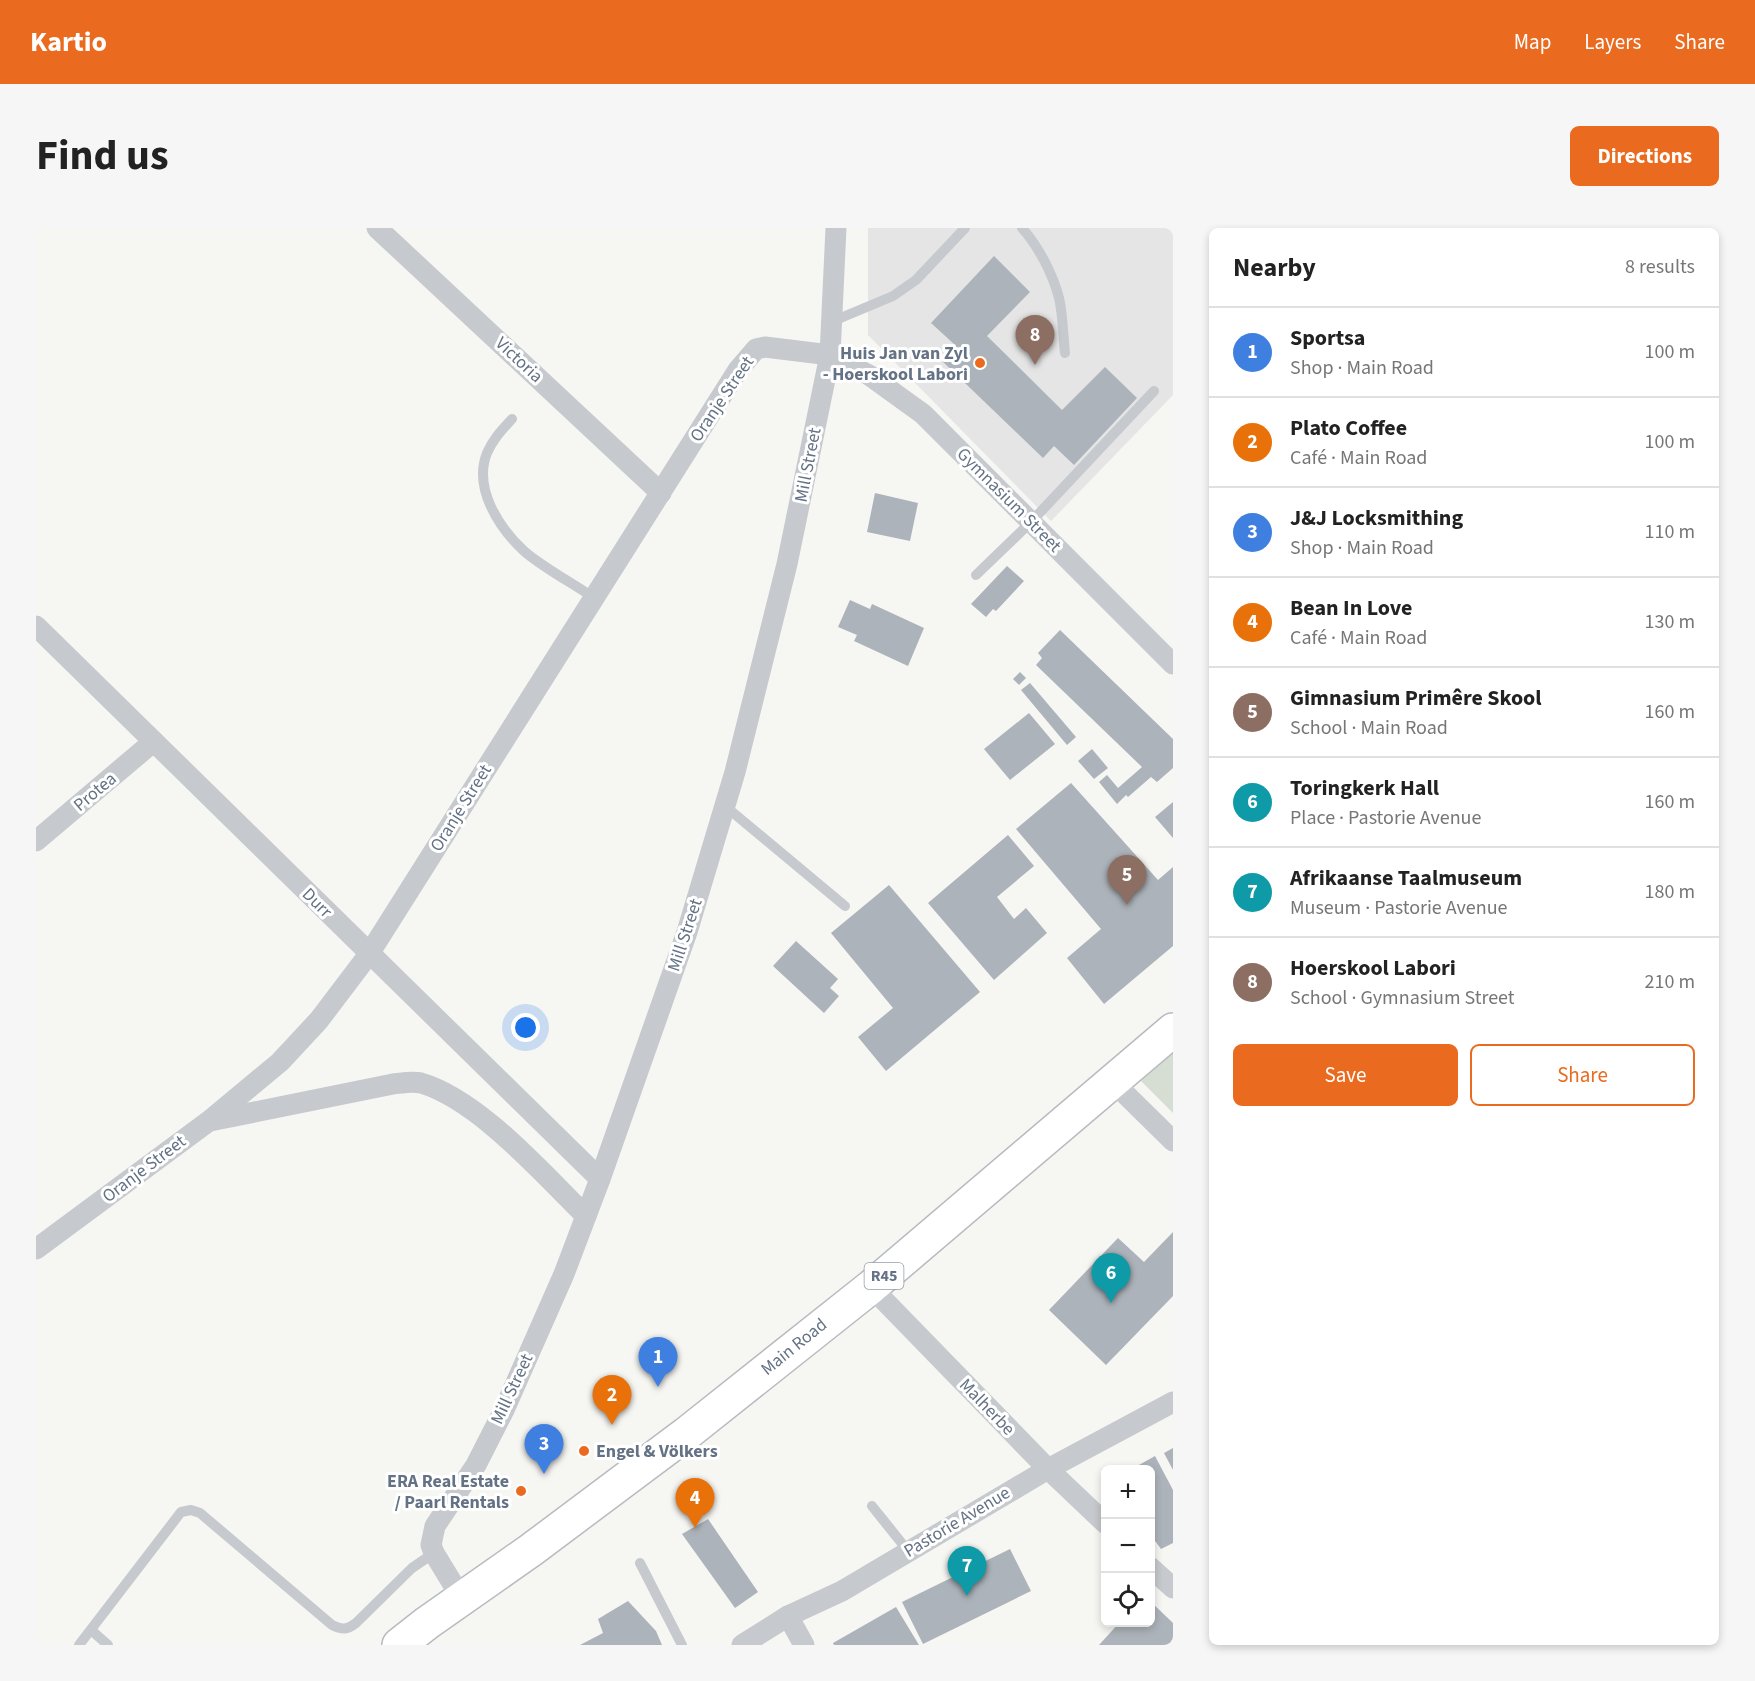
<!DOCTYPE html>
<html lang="en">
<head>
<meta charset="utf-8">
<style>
  :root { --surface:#fff; --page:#f6f6f6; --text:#222; --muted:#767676; --line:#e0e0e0; --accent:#ea6b1f }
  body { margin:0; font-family:"Source Sans 3",sans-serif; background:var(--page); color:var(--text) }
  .controls { position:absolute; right:18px; bottom:18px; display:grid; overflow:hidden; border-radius:9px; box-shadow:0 3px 9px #0003 }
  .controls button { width:54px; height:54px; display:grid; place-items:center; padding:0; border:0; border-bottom:2px solid var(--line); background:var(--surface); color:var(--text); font:30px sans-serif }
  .you { position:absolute; left:490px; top:800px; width:21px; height:21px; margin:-15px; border:4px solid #fff; border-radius:50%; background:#1a73e8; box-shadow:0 0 0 9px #1a73e833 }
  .badge { display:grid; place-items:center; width:39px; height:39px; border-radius:50%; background:var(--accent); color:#fff; font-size:20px; font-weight:700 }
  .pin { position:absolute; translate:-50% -50px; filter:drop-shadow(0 2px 3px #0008) }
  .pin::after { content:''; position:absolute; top:32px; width:21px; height:18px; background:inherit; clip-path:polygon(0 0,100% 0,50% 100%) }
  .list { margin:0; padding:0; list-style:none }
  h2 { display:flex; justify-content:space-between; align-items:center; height:78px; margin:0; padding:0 24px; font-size:26px }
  h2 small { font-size:20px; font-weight:400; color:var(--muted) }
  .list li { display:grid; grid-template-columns:39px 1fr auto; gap:18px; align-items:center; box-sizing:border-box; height:90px; padding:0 24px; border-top:2px solid var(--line) }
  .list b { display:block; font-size:22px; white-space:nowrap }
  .list p { margin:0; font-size:20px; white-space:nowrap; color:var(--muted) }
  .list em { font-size:20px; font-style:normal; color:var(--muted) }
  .actions { display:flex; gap:12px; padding:18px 24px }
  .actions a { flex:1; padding:14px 0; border:2px solid var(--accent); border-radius:9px; text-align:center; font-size:21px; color:var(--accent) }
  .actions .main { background:var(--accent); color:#fff }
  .icon { flex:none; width:33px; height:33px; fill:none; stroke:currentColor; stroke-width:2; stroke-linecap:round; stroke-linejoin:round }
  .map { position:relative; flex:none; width:1137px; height:1417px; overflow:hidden; border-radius:9px }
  header { display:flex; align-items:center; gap:36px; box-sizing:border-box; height:84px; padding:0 30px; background:var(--accent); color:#fff }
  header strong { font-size:28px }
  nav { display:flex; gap:33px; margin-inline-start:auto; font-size:21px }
  .intro { display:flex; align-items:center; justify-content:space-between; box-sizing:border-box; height:144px; padding:0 36px }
  h1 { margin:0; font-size:42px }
  .button { padding:15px 27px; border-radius:9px; background:var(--accent); color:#fff; font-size:21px; font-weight:700 }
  main { display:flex; gap:36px; padding:0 36px }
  aside { flex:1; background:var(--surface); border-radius:9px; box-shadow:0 3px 9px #0003 }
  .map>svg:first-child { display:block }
  .built { fill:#e4e5e4 }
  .green { fill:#d6ded4 }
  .building { fill:#adb3ba }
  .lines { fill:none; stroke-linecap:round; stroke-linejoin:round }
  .primary-casing { stroke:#b7babf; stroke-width:36 }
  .service { stroke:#c6c9cd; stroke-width:10 }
  .minor { stroke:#c6c9cd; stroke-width:21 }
  .primary { stroke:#fff; stroke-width:33 }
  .poi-dot { fill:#ea6b1f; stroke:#fff; stroke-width:2 }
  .labels { text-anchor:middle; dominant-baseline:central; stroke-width:6; stroke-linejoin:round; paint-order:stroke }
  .shield { fill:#fff; stroke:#929caa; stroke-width:1.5 }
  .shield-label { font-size:16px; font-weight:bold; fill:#647285 }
  .poi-label { font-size:18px; font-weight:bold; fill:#647285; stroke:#fff; text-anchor:end }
  .street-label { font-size:18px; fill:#647285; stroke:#fff }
</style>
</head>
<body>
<header>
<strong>Kartio</strong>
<nav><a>Map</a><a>Layers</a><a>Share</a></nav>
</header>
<div class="intro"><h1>Find us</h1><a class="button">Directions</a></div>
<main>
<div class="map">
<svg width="1137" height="1417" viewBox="0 0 1137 1417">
  <rect width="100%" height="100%" fill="#f6f6f3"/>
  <polygon class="built" points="832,0 1137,0 1137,167 1015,293 832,107"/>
  <polygon class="green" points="1137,825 1137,885 1105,853"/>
  <g class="building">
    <polygon points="958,28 994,64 951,108 1026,182 1069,139 1101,170 1038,237 1018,218 1007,230 904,131 918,116 895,95"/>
    <polygon points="839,265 882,275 874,313 831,304"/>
    <polygon points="971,338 988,353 960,383 957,381 950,389 935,376"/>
    <polygon points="814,372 834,381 836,376 888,400 872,438 818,413 821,407 802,399"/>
    <polygon points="1024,402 1137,511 1137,540 1121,554 1115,549 1092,569 1090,567 1081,576 1063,554 1071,547 1082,560 1106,539 1000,437 1006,430 1002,425"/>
    <polygon points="984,444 990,450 983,457 977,451"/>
    <polygon points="994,455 1040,509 1031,517 985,462"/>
    <polygon points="993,485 1019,516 974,552 948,521"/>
    <polygon points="1056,521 1072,540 1058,551 1042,533"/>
    <polygon points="1035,555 1122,652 1137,639 1137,718 1068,776 1031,730 1065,701 980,601"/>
    <polygon points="1137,574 1137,610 1119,589"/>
    <polygon points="972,607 998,638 961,669 978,691 990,680 1011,705 958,752 892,675"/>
    <polygon points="853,657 944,764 850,843 822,809 857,780 795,705"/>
    <polygon points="760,713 802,751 794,760 803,768 788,785 737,738"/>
    <polygon points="1137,1004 1137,1068 1070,1137 1013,1082 1082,1010 1108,1034"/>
    <polygon points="1137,1220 1137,1242 1128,1225"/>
    <polygon points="1119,1228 1137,1262 1137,1315 1125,1321 1114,1306 1114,1242 1094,1242"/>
    <polygon points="672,1291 722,1364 699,1380 646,1306"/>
    <polygon points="974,1321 995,1363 887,1416 866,1374"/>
    <polygon points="592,1373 620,1403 626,1417 544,1417 567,1405 562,1391"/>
    <polygon points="1114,1373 1137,1395 1137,1417 1063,1417 1084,1394 1114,1394"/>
    <polygon points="860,1379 883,1417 798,1417 797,1415"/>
  </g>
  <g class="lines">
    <defs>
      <polyline id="primary" points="363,1417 391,1395 495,1322 650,1206 835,1059 1137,802"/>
    </defs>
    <use href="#primary" class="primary-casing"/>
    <g class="service">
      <path d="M986 0C1002 18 1017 46 1023 70 1027 87 1027 107 1029 125"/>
      <polyline points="795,94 857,68 880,52 929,0"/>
      <path d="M476 191C466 202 457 211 451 225 437 260 463 300 488 323 506 339 538 356 558 370"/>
      <polyline points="940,347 995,294 1118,163"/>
      <polyline points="689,578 809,678"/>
      <polyline points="836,1278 872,1323"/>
      <polyline points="604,1335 646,1417"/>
      <polyline points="55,1402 72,1417"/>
      <path d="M43 1417 145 1284 155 1282 164 1285 296 1397C306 1402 311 1402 320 1395L376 1340 398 1325"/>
    </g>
    <g class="minor">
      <polyline points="341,0 625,265"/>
      <polyline points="0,398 564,951"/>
      <polyline points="0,613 117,514"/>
      <polyline points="1077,854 1137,913"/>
      <path d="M174 893 357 856C366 855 377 853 385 855 443 872 507 946 550 988"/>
      <polyline points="0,1021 173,893 244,834 283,792 333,726 702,142 720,121 729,119 794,127 833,147 887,186 1137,436"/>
      <polyline points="835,1059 1012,1241 1070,1296"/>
      <polyline points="1114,1339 1137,1360"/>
      <polyline points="426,1371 398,1325 395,1317 399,1298 440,1237 468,1182 528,1046 564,951 651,704 699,544 751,336 794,127 800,0"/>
      <polyline points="752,1388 768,1417"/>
      <polyline points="706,1417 752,1388 806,1363 1012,1241 1137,1174"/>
    </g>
    <use href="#primary" class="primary"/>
  </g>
  <g class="poi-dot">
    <circle cx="944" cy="135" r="6"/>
    <circle cx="548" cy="1223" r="6"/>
    <circle cx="485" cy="1263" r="6"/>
  </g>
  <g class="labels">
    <rect class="shield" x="828.5" y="1035" width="39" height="26" rx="4.5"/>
    <g class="shield-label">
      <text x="848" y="1048">R45</text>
    </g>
    <g class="poi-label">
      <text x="932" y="125">Huis Jan van Zyl<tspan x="932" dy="21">- Hoerskool Labori</tspan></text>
      <text x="560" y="1223" text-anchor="start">Engel &amp; Völkers</text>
      <text x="473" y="1253">ERA Real Estate<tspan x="473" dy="21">/ Paarl Rentals</tspan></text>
    </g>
    <g class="street-label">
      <text transform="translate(483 132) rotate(43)">Victoria</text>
      <text transform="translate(686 171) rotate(-56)">Oranje Street</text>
      <text transform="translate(772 237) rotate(-79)">Mill Street</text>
      <text transform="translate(973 272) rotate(45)">Gymnasium Street</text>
      <text transform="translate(59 564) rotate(-40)">Protea</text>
      <text transform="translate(425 580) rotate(-58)">Oranje Street</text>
      <text transform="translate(281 675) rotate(45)">Durr</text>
      <text transform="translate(649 707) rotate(-72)">Mill Street</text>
      <text transform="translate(108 941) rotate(-37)">Oranje Street</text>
      <text transform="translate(758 1119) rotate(-39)">Main Road</text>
      <text transform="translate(476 1161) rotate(-65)">Mill Street</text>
      <text transform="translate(951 1179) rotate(46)">Malherbe</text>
      <text transform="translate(921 1294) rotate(-31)">Pastorie Avenue</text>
    </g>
  </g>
</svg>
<div class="controls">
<button>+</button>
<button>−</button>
<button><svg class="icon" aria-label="locate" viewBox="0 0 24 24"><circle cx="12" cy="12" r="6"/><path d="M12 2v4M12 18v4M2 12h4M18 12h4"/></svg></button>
</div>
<div class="you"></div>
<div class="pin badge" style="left:622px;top:1159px;background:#3f7fe0">1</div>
<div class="pin badge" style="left:576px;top:1197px;background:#e8710a">2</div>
<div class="pin badge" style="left:508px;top:1246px;background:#3f7fe0">3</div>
<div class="pin badge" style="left:659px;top:1300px;background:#e8710a">4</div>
<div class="pin badge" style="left:1091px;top:677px;background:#8d6e63">5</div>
<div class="pin badge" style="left:1075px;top:1075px;background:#0f9aa8">6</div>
<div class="pin badge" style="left:931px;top:1368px;background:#0f9aa8">7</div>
<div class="pin badge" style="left:999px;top:137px;background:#8d6e63">8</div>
</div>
<aside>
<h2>Nearby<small>8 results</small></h2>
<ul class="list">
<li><span class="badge" style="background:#3f7fe0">1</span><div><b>Sportsa</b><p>Shop · Main Road</p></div><em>100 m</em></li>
<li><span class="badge" style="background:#e8710a">2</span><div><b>Plato Coffee</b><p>Café · Main Road</p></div><em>100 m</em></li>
<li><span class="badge" style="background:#3f7fe0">3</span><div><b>J&amp;J Locksmithing</b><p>Shop · Main Road</p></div><em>110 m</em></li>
<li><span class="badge" style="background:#e8710a">4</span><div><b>Bean In Love</b><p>Café · Main Road</p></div><em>130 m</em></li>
<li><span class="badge" style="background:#8d6e63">5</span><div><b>Gimnasium Primêre Skool</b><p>School · Main Road</p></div><em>160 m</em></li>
<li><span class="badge" style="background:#0f9aa8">6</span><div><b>Toringkerk Hall</b><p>Place · Pastorie Avenue</p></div><em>160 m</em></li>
<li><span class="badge" style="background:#0f9aa8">7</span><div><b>Afrikaanse Taalmuseum</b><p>Museum · Pastorie Avenue</p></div><em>180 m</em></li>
<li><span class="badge" style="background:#8d6e63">8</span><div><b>Hoerskool Labori</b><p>School · Gymnasium Street</p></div><em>210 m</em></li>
</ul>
<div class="actions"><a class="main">Save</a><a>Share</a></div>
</aside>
</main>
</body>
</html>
